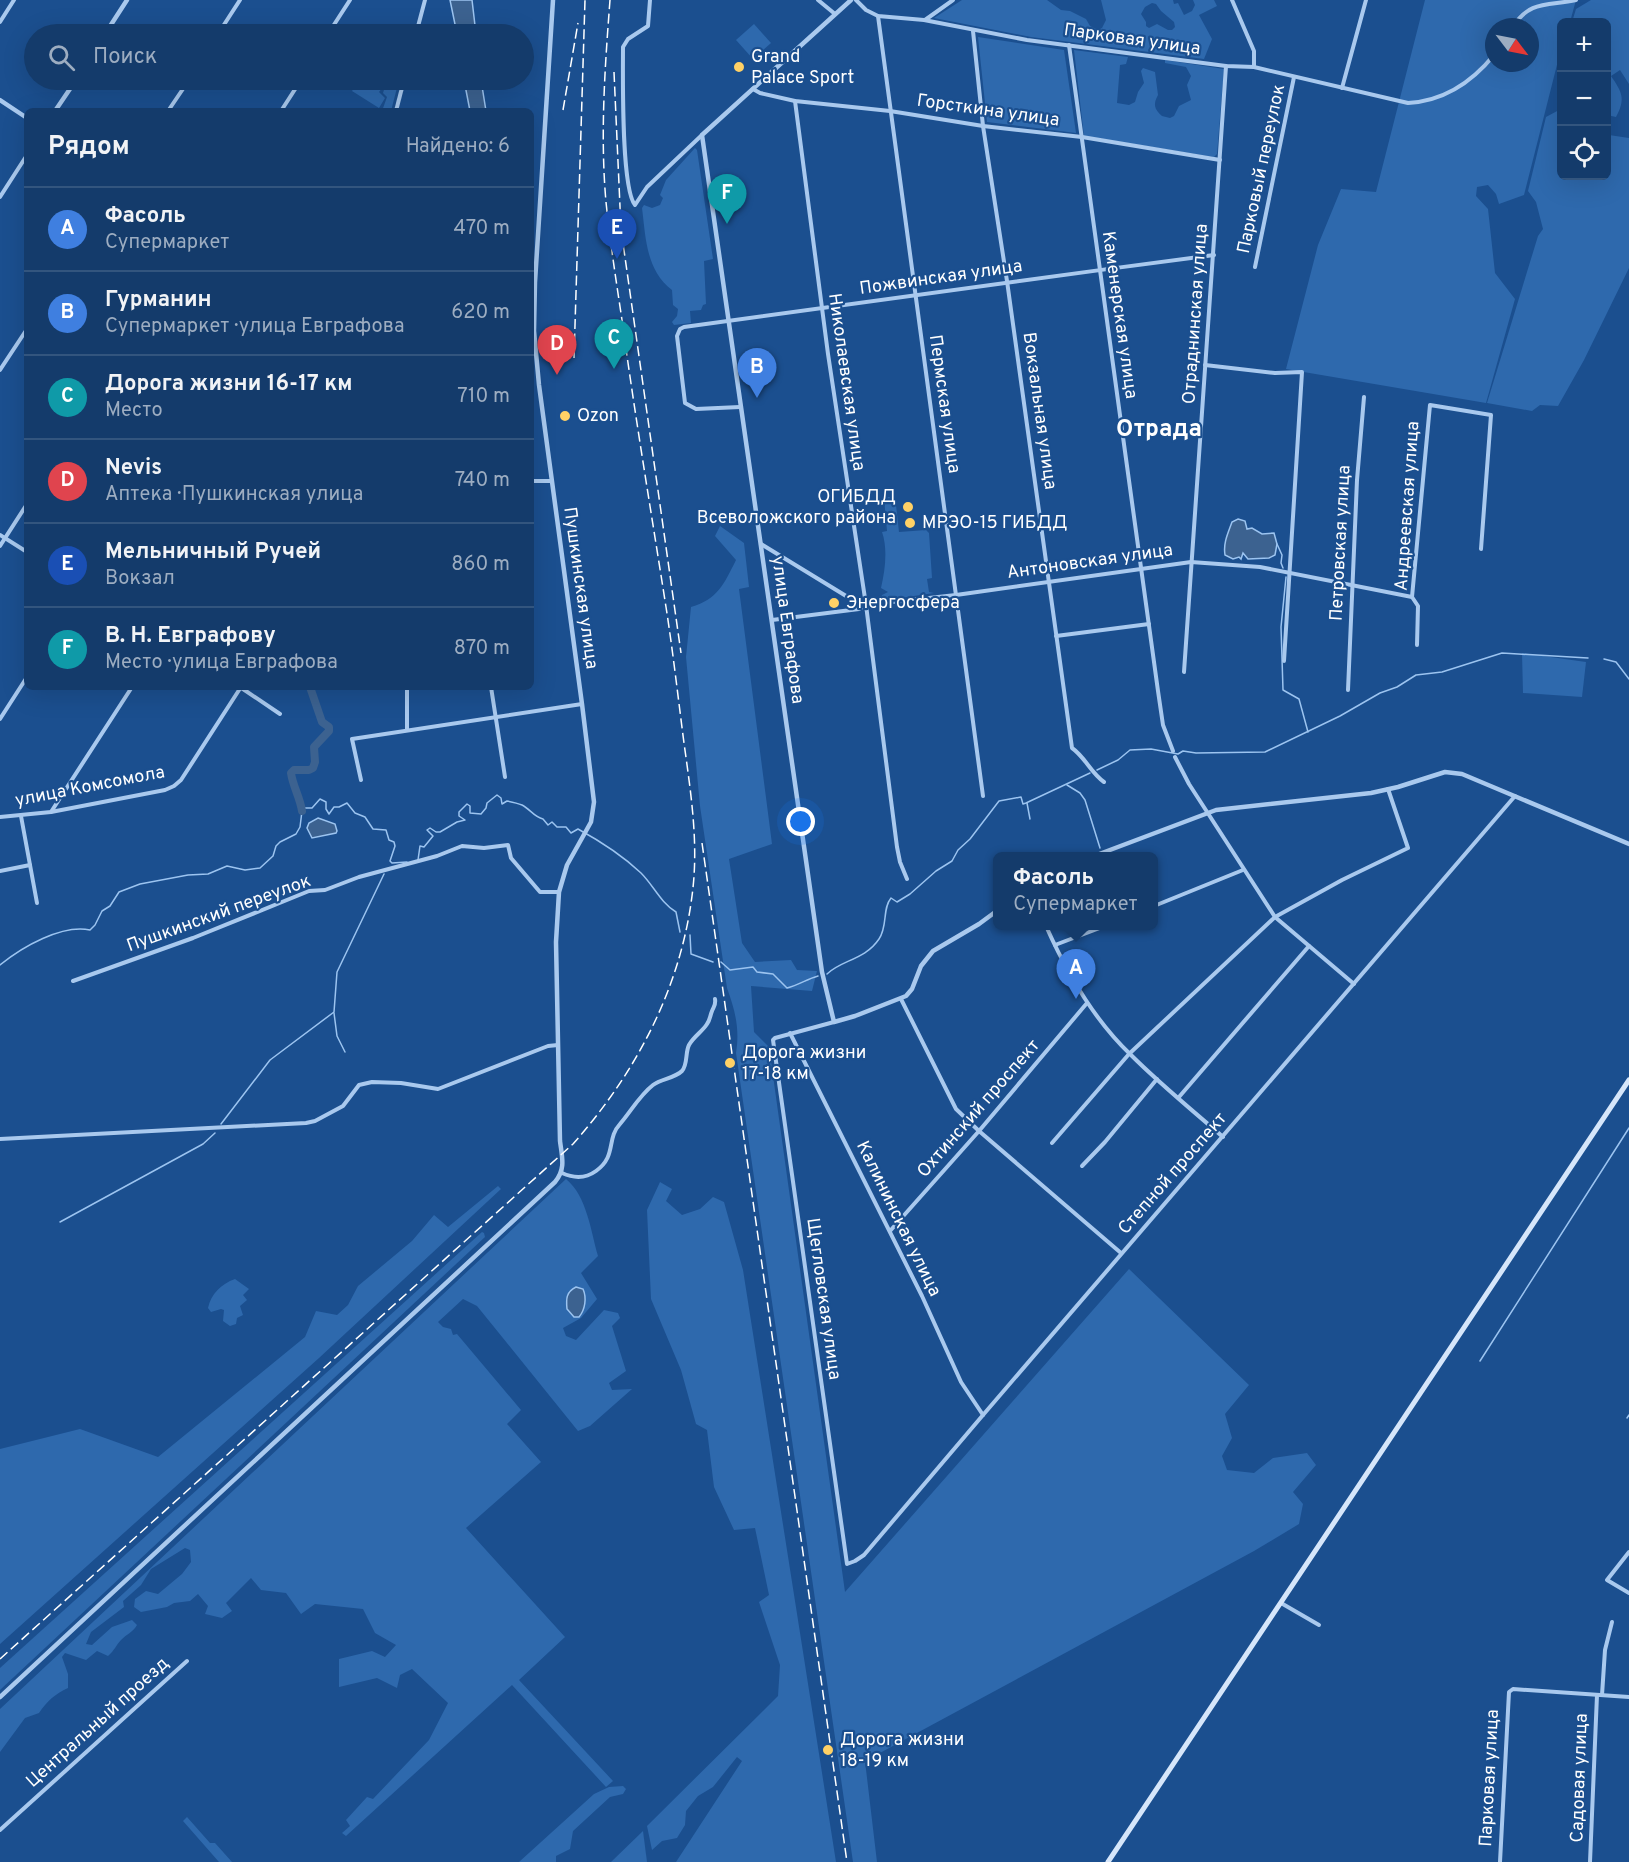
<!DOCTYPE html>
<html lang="ru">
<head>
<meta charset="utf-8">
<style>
  :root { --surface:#143b6b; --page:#1d4271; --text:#f1f3f6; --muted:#9dadc1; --line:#33557e; --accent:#8abfa5 }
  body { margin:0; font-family:Overpass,sans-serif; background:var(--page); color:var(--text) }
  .controls { position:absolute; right:18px; top:18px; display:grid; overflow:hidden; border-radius:9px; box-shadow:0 6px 24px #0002 }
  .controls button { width:54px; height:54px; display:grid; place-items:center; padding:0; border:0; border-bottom:2px solid var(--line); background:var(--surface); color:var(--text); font:30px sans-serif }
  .compass { position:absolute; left:1485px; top:18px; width:54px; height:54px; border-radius:50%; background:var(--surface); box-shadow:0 6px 24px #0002; rotate:122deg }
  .you { position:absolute; left:801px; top:822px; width:21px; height:21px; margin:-15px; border:4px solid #fff; border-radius:50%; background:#1a73e8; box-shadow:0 0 0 9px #1a73e833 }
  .badge { display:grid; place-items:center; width:39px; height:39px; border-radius:50%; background:var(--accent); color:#fff; font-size:20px; font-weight:700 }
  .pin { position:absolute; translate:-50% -50px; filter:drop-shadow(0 2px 3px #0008) }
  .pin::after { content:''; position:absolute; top:32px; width:21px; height:18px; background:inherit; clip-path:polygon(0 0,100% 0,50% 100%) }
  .popup { position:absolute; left:993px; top:852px; width:165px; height:78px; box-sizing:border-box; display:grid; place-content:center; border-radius:9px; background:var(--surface); filter:drop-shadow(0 2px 4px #0005); font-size:20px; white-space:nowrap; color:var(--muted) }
  .popup b { font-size:22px; color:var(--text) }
  .popup::after { content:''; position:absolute; left:50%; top:100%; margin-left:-12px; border:12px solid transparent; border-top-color:var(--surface) }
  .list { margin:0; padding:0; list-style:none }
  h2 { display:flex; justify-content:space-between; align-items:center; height:78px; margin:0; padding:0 24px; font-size:26px }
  h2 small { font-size:20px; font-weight:400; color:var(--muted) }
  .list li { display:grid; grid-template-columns:39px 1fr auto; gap:18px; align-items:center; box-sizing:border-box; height:84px; padding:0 24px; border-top:2px solid var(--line) }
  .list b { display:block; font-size:22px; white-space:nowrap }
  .list p { margin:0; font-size:20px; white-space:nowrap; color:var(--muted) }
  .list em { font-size:20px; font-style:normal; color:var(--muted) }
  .icon { flex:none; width:33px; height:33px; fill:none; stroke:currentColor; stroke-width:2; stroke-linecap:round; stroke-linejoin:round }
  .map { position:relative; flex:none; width:1629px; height:1862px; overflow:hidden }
  .search { position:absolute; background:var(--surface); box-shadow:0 6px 24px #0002; left:24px; top:24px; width:510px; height:66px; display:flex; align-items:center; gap:15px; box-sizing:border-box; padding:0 21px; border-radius:33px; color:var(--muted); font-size:22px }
  .panel { position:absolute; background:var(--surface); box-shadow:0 6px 24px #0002; left:24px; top:108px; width:510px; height:582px; border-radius:9px }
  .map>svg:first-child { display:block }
  .green { fill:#2e69ad; fill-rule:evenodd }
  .water { fill:#3c6290; stroke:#9cc4f0; stroke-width:1.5 }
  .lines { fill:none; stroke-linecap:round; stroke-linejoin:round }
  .stream { stroke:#9cc4f0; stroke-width:1.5 }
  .river { stroke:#3c6290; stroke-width:8 }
  .minor { stroke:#a9c9ee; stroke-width:4 }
  .tertiary { stroke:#a9c9ee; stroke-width:4.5 }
  .secondary { stroke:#d6e6fa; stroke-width:5 }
  .rail { stroke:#fff; stroke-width:1.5; stroke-dasharray:10 4.5; stroke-linecap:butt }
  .poi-dot { fill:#ffd166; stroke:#1b4f8f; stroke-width:2 }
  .labels { text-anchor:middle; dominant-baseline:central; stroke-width:4.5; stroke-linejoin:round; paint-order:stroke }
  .street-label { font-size:18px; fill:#fff; stroke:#1b4f8f }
  .poi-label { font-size:18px; fill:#fff; stroke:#1b4f8f; text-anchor:start }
  .district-label { font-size:24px; font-weight:bold; fill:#fff; stroke:#1b4f8f }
</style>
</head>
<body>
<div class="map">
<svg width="1629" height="1862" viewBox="0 0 1629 1862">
  <rect width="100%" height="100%" fill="#1b4f8f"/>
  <g class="green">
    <path d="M962 0H1047L1061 10 1070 11 1086 19 1090 26 1098 30 1102 28 1106 20 1101 0H1173L1174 4 1178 3 1184 15 1192 11 1195 5 1193 0H1214L1217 6 1199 15 1212 39 1204 59 1031 37 934 18ZM1152 3 1156 4 1161 11 1174 22 1175 27 1172 30H1168L1157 24 1149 28 1146 26V22L1141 14 1145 7Z"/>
    <path d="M1425 0H1576L1570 22H1562L1561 49 1524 195 1499 204 1496 194 1488 185 1477 187 1476 196 1488 209 1495 273 1515 299 1486 403 1286 369 1318 245 1341 189 1376 192ZM1494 27H1530V63H1494Z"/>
    <path d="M1591 0H1629V84L1620 70 1611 76C1622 92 1626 99 1616 117L1607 115 1606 22H1572L1576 9Z"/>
    <polygon points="754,24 771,43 753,59 736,40"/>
    <polygon points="978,37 1064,50 1076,133 987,122"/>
    <path d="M1074 50 1128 57 1126 64 1120 65 1117 103 1129 105 1135 102 1138 92 1144 83 1141 71 1143 68 1155 72 1158 95C1153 104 1154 109 1162 116L1170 118 1174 116 1179 106 1191 100 1187 85 1191 76 1186 67 1165 63V60L1224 69 1217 154 1214 157 1084 136Z"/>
    <polygon points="359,80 363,82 364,80 399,80 391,111 382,111 387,97 383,93 386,83 379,92 385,98 379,108 352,91"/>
    <polygon points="1559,110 1562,111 1562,176 1606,176 1607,132 1609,135 1629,138 1629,268 1584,360 1558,406 1540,405 1532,411 1487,403 1538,236 1543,229 1536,202 1528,191 1546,117"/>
    <path d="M695 148 697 150 713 259 704 261 706 304 703 305 701 310 690 311 691 323 674 325 672 322 677 316 678 309 673 305 672 290C646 270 646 239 642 208L644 205 652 208 660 205 663 198 660 195 666 180Z"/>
    <path d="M895 496 899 532 926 530 929 533 932 578 927 579 929 592 934 593 880 601 882 595 888 592 881 588C885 571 888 549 882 532L887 531 884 498Z"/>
    <path d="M720 526 744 543 749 587 739 589 772 844 729 859 742 943 755 962 791 960 797 970 817 971 812 991 751 986 754 1032 769 1047 845 1592 1129 1269 1249 1385 1225 1414 1232 1438 1222 1456 1227 1470 1254 1473 1273 1458 1307 1453 1316 1465 1293 1492 1303 1504 1299 1524 1254 1551 865 1761 877 1862H853L736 1053C740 1029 735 1010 727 988L700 806 686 657 691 607C718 599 724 584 736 560L715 536Z"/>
    <polygon points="1522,653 1586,662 1582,697 1523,693"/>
    <path d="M566 1179C587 1196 591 1232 598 1256L581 1273 597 1299 581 1318 563 1328 566 1336 576 1340 604 1310 618 1313 620 1318 612 1326 626 1371 609 1383 612 1390 632 1389 590 1426 578 1431 477 1306 463 1299 438 1322 443 1327 451 1329 453 1335 457 1334 521 1410 507 1424 541 1462 466 1528 565 1637 519 1680 613 1781 606 1787 512 1685 346 1836 342 1833 350 1826 346 1820 367 1797 373 1799 429 1740 448 1703 412 1669 400 1675 397 1688 377 1678 339 1687V1659L372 1651 385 1657 396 1645 375 1633 363 1609 315 1604 301 1614 286 1593 261 1590 251 1578 226 1603 232 1611 222 1618 205 1614 208 1606 198 1594 190 1601 174 1603 167 1607 141 1612 134 1607 135 1599 146 1591 158 1594 182 1574 191 1562 190 1550 185 1548 151 1569 141 1585 123 1601 124 1607 91 1632 86 1644 92 1645 112 1627 132 1620 137 1625C133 1632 127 1634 121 1640 116 1645 115 1650 108 1656L97 1651 86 1660 65 1653 62 1657 68 1674V1688C55 1694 47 1701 39 1713L25 1718 0 1752V1709Z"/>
    <polygon points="660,1182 672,1189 666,1201 682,1215 700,1209 713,1197 724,1202 743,1270 836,1862 676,1862 742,1761 737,1757 713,1787 698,1796 686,1811 685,1825 677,1838 662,1841 652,1850 647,1826 778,1696 780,1665 759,1602 769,1595 755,1528 734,1530 714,1487 707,1430 696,1424 681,1370 651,1299 647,1210"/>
    <polygon points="498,1186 501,1189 319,1358 0,1644 0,1449 80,1429 158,1457 305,1337 316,1311 337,1315 348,1305 358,1286 412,1241 434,1215 448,1227"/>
    <polygon points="482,1232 484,1233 485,1237 0,1690 0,1668"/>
    <path d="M235 1279 249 1289 243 1295 247 1300 240 1306 243 1315 237 1318 236 1324 230 1326 223 1321 224 1310 221 1309 211 1312 208 1308C211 1294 221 1284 235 1279Z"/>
    <polygon points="623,1786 626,1789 623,1794 610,1797 573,1831 570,1849 556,1856 556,1862 519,1862 594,1794 609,1787"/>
    <polygon points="187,1817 210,1843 215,1843 232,1862 219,1862 183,1821"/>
    <polygon points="643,1831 647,1862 611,1862"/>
  </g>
  <g class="water">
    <polygon points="450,0 472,0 476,34 457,34"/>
    <polygon points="464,80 481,80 486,111 470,111"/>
    <path d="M1238 519 1245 521 1247 529 1252 528 1262 534 1274 533 1277 544 1275 555 1269 558 1248 559 1243 553 1241 559 1239 557 1233 559 1225 555C1223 543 1228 533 1232 522Z"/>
    <polygon points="318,818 335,824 337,831 336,833 312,838 307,828 309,823"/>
    <path d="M576 1287 583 1289C587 1298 585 1310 579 1317H574L567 1309C566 1299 566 1292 576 1287Z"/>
  </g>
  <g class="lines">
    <g class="stream">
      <polyline points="1277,544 1282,555 1281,563 1283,568"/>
      <polyline points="1286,577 1281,627 1283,690 1299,699 1308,732"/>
      <polyline points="1604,659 1616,662 1629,679"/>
      <polyline points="1097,770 1118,760 1130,750 1151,749 1178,754 1183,751 1196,753 1265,752 1340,716 1380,693 1397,687 1416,675 1442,672 1502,653 1588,658"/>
      <polyline points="1067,785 1080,793 1085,800 1100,848"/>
      <polyline points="1027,803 1030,819"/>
      <path d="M418 860 420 846 424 847 433 836 427 830 430 828 436 832H440L457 822 465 820 459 816V812L467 804 470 806V813L481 814 486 808 487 803 497 795 501 798 502 804 507 801C512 802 517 803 522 805 530 809 534 817 543 819L548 825 552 822 557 827H566L571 833 578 829C600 841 623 856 641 873 654 886 660 902 676 912L680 932"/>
      <polyline points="690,935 691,954 713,962"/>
      <path d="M721 962 730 970 753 967 757 972 773 974 787 988C799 985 807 979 818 976"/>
      <path d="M0 965C22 947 62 924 90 930L95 925 102 911 110 906 119 892 140 884 188 875 208 874 227 866 245 870 260 868 273 856 276 846 280 842 296 834 300 827 302 811 305 808H312L320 799 326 802V809L329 814 334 807H339L347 803 355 813 365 817 373 829 386 830 389 840 394 842 395 846 390 861 392 863 407 862"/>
      <path d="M827 974C841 960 865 960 879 939 888 926 882 909 891 898L897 902 910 894 936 871 952 861 958 850 970 839 999 801 1021 797 1023 804 1026 803 1090 773"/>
      <polyline points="334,1013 337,1036 345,1052"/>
      <polyline points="221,1124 270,1060 334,1012 337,972 384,874"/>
      <polyline points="60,1222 203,1144 215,1133"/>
      <polyline points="1480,1361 1629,1128"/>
      <polyline points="1627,1418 1629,1415"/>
    </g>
    <path class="river" d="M302 811C300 797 293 787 291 773L294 770H309L313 768 315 762 314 747 329 731V727L322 722 310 687"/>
    <g class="minor">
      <path d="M650 0 648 26 628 39 623 47C623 75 621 188 635 205L647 187 702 135"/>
      <polyline points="818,0 835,14"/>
      <path d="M856 0 866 10 878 16 924 20 1027 40 1226 66 1254 67 1408 103C1443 101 1472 82 1494 55"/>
      <polyline points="1232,0 1254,51 1254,67"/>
      <polyline points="878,16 983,796"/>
      <polyline points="925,20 953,0"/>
      <polyline points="0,22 14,0"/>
      <path d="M1513 27C1529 0 1549 6 1576 0"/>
      <path d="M973 31 983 126 1007 281 1072 748C1085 757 1091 773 1104 782"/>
      <polyline points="218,34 240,0"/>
      <polyline points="328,34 350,0"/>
      <polyline points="416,34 425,0"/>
      <polyline points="1069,45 1158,691 1163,725 1173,751"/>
      <polyline points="1342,88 1366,0"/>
      <polyline points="753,89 760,93 795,101 890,111 983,126 1082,137 1220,160"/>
      <polyline points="795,101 828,354 866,605 897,847 900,862 907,879"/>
      <polyline points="168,111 189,80"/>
      <polyline points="281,111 301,80"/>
      <polyline points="396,111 404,80"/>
      <polyline points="0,197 27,155"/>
      <polyline points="1255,267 1294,77"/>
      <polyline points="1205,365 1275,373 1302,372 1284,661"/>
      <polyline points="0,370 27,329"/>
      <path d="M740 407 696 409 685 403 677 336 680 329 684 327C860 303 1037 278 1214 255"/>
      <polyline points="531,481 552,481"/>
      <polyline points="0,535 27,552"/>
      <polyline points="761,544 851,599 866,605"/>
      <polyline points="0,546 27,504"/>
      <polyline points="772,620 859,609 866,605 956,595 1191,562 1260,567 1412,597"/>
      <polyline points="1056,636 1149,624"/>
      <polyline points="1417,645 1418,606 1412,597 1430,405 1491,415 1481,549"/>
      <polyline points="1184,672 1226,66"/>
      <polyline points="240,687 280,714"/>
      <polyline points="491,687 505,777"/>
      <polyline points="1348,690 1357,480 1364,397"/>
      <polyline points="0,719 27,677"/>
      <polyline points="407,730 407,687"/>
      <polyline points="1175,757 1189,784 1275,917 1354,984"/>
      <polyline points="361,780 352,739 582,704"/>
      <polyline points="51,812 132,687"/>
      <polyline points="21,816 37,903"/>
      <polyline points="0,817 51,812 165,790 174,786 181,780 241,687"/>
      <polyline points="0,871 30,865"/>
      <polyline points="1154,906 1243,870"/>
      <path d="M1046 926C1066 971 1094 1020 1131 1055 1160 1084 1192 1110 1223 1137"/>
      <polyline points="1055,945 1105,926"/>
      <polyline points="73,981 193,938 309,891 325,890 359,877 437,856 462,846 484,848 508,845 511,858 540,892 559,892"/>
      <polyline points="901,999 956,1109 979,1131 1121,1253"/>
      <polyline points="834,1022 775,1038 773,1040 847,1564 855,1561 864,1555 983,1415 1515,796"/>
      <polyline points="790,1033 922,1296 961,1382 983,1415"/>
      <polyline points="1179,1097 1309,946"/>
      <polyline points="0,1139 306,1123 315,1121 343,1106 359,1085 372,1082 401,1083 438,1089 548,1046 558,1045"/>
      <polyline points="1052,1143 1129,1054 1275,917 1342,880 1408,848 1388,789"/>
      <polyline points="1082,1166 1105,1142 1157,1079"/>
      <path d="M562 1173C573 1178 585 1179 596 1171 617 1156 606 1139 620 1124 631 1111 640 1095 653 1085 661 1079 675 1078 682 1071 688 1064 685 1053 689 1045 694 1036 702 1032 707 1024 710 1020 710 1016 712 1011 714 1006 716 1005 715 999"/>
      <polyline points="890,1231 979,1131 1087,1003"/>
      <polyline points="1629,1552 1607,1580 1629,1593"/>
      <polyline points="1281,1603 1319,1625"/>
      <polyline points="1602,1695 1605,1650 1612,1622"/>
      <polyline points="0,1830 187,1661"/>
      <polyline points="1500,1862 1509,1692 1513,1689 1629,1697"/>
      <polyline points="1590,1862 1597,1695"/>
    </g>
    <g class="tertiary">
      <polyline points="851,0 702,135 822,972 834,1022 855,1016 906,996 912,989 921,966 933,951 979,924 998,910"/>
      <polyline points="105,34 127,0"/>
      <polyline points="0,100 27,118"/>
      <polyline points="55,111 76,80"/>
      <polyline points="1094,856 1216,810 1371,793 1398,787 1445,772 1462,774 1629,844"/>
      <path d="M0 1697 555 1182C566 1169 562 1157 560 1141L556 942 559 892 567 865 591 822 594 802 582 704 539 385 534 331 535 282 553 0"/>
    </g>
    <polyline class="secondary" points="1108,1862 1629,1080"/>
    <g class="rail">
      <polyline points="614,72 621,229 681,653"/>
      <polyline points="563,110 578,23"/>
      <polyline points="574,358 585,0"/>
      <polyline points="702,843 847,1862"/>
      <path d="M0 1659 573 1144C635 1074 680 990 692 896 699 845 691 794 684 743 678 697 673 652 666 607 651 511 635 416 622 320 616 280 610 241 606 202 600 135 605 66 610 0"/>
    </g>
  </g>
  <g class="poi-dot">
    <circle cx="739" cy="67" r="6"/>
    <circle cx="565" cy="416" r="6"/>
    <circle cx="908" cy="507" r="6"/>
    <circle cx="910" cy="523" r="6"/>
    <circle cx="834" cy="603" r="6"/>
    <circle cx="730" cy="1063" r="6"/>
    <circle cx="828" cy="1750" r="6"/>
  </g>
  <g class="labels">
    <g class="street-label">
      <text transform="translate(1132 40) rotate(8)">Парковая улица</text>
      <text transform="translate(988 111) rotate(8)">Горсткина улица</text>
      <text transform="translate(1262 169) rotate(-78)">Парковый переулок</text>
      <text transform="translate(941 278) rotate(-8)">Пожвинская улица</text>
      <text transform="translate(1196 314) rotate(-86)">Отраднинская улица</text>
      <text transform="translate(1119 315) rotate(82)">Каменерская улица</text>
      <text transform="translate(846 382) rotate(82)">Николаевская улица</text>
      <text transform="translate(944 404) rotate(82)">Пермская улица</text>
      <text transform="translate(1039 411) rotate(82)">Вокзальная улица</text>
      <text transform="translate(1408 506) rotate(-86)">Андреевская улица</text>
      <text transform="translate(1341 543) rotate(-87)">Петровская улица</text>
      <text transform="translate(1090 562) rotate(-8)">Антоновская улица</text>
      <text transform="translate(580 588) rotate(82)">Пушкинская улица</text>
      <text transform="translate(787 630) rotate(82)">улица Евграфова</text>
      <text transform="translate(90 787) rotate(-11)">улица Комсомола</text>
      <text transform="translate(219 914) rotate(-20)">Пушкинский переулок</text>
      <text transform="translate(979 1109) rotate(-49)">Охтинский проспект</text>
      <text transform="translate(1173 1174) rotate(-49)">Степной проспект</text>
      <text transform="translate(898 1219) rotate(64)">Калининская улица</text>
      <text transform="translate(823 1299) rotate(82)">Щегловская улица</text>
      <text transform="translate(98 1723) rotate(-42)">Центральный проезд</text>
      <text transform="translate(1490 1778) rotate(-87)">Парковая улица</text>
      <text transform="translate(1580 1778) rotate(-88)">Садовая улица</text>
    </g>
    <g class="poi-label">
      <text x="751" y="57">Grand<tspan x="751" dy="21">Palace Sport</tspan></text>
      <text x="577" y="416">Ozon</text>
      <text x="896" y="497" text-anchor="end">ОГИБДД<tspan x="896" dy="21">Всеволожского района</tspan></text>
      <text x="922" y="523">МРЭО-15 ГИБДД</text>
      <text x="846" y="603">Энергосфера</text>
      <text x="742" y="1053">Дорога жизни<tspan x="742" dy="21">17-18 км</tspan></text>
      <text x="840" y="1740">Дорога жизни<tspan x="840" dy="21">18-19 км</tspan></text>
    </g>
    <g class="district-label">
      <text x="1159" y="430">Отрада</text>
    </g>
  </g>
</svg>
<div class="controls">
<button>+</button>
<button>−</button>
<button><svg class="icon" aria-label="locate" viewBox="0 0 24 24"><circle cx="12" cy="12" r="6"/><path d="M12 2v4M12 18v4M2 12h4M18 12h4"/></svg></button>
</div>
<svg class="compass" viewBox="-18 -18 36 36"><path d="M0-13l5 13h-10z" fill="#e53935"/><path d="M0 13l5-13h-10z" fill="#9dadc1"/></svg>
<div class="you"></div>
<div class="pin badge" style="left:1076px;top:999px;background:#3f7fe0">A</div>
<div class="popup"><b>Фасоль</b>Супермаркет</div>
<div class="pin badge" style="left:757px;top:398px;background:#3f7fe0">B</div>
<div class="pin badge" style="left:614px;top:369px;background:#0f9aa8">C</div>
<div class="pin badge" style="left:557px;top:375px;background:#e0444e">D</div>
<div class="pin badge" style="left:617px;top:259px;background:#1a4fb4">E</div>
<div class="pin badge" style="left:727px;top:224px;background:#0f9aa8">F</div>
<div class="search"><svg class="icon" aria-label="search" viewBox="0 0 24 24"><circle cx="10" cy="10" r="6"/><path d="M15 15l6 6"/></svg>Поиск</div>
<section class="panel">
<h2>Рядом<small>Найдено: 6</small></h2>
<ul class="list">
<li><span class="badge" style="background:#3f7fe0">A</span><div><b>Фасоль</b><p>Супермаркет</p></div><em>470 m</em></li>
<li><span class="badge" style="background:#3f7fe0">B</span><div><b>Гурманин</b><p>Супермаркет · улица Евграфова</p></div><em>620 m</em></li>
<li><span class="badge" style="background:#0f9aa8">C</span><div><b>Дорога жизни 16-17 км</b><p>Место</p></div><em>710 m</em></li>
<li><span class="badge" style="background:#e0444e">D</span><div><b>Nevis</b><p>Аптека · Пушкинская улица</p></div><em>740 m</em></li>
<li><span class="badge" style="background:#1a4fb4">E</span><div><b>Мельничный Ручей</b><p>Вокзал</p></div><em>860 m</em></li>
<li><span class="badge" style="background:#0f9aa8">F</span><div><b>В. Н. Евграфову</b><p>Место · улица Евграфова</p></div><em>870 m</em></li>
</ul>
</section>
</div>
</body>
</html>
